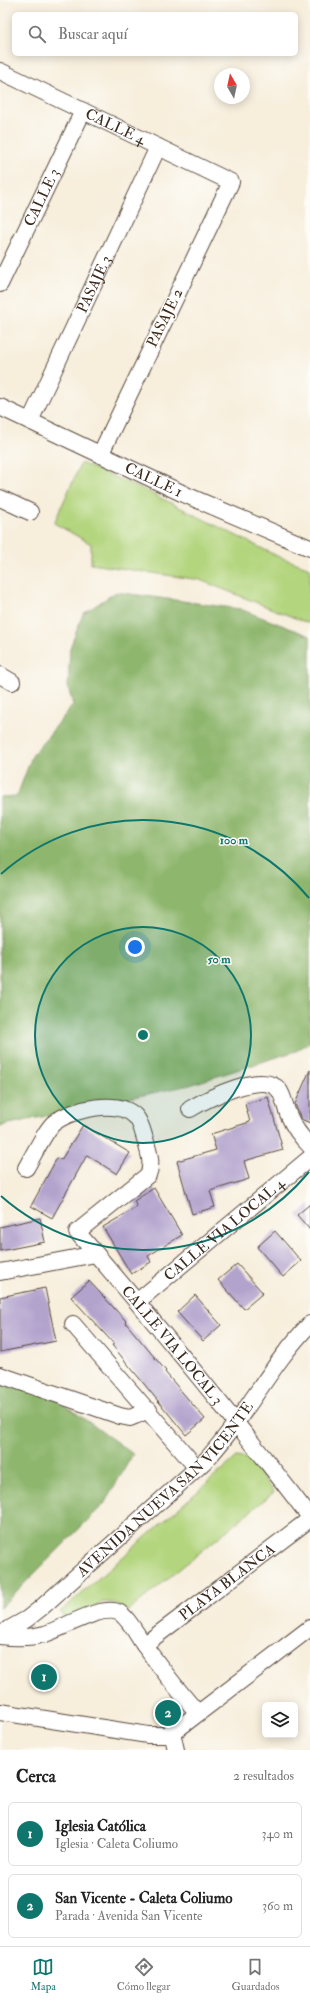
<!DOCTYPE html>
<html lang="es">
<head>
<meta charset="utf-8">
<style>
  :root { --surface:#fff; --page:#f6f6f6; --text:#222; --muted:#767676; --line:#e0e0e0; --accent:#0f766e }
  body { margin:0; font-family:"IM FELL Double Pica",serif; background:var(--page); color:var(--text) }
  .controls { position:absolute; right:12px; bottom:12px; display:grid; overflow:hidden; border-radius:6px; box-shadow:0 2px 10px #0003 }
  .controls button { width:36px; height:36px; display:grid; place-items:center; padding:0; border:0; border-bottom:1px solid var(--line); background:var(--surface); color:var(--text); font:20px sans-serif }
  .compass { position:absolute; left:214px; top:68px; width:36px; height:36px; border-radius:50%; background:var(--surface); box-shadow:0 2px 10px #0003; rotate:351deg }
  .you { position:absolute; left:135px; top:947px; width:14px; height:14px; margin:-10px; border:3px solid #fff; border-radius:50%; background:#1a73e8; box-shadow:0 0 0 6px #1a73e833 }
  .badge { display:grid; place-items:center; width:26px; height:26px; border-radius:50%; background:var(--accent); color:#fff; font-size:13px; font-weight:700 }
  .pin { position:absolute; translate:-50% -50%; border:2px solid #fff; box-shadow:0 1px 4px #0006 }
  .list { margin:0; padding:0; list-style:none }
  h2 { display:flex; justify-content:space-between; align-items:center; height:52px; margin:0; padding:0 16px; font-size:17px }
  h2 small { font-size:13px; font-weight:400; color:var(--muted) }
  .list li { display:grid; grid-template-columns:26px 1fr auto; gap:12px; align-items:center; box-sizing:border-box; height:64px; margin:0 8px 8px; padding:0 8px; border:1px solid var(--line); border-radius:6px }
  .list b { display:block; font-size:15px; white-space:nowrap }
  .list p { margin:0; font-size:13px; white-space:nowrap; color:var(--muted) }
  .list em { font-size:13px; font-style:normal; color:var(--muted) }
  .icon { flex:none; width:22px; height:22px; fill:none; stroke:currentColor; stroke-width:2; stroke-linecap:round; stroke-linejoin:round }
  .map { position:relative; flex:none; width:310px; height:1750px; overflow:hidden }
  .search { position:absolute; background:var(--surface); box-shadow:0 2px 10px #0003; left:12px; right:12px; top:12px; height:44px; display:flex; align-items:center; gap:10px; box-sizing:border-box; padding:0 14px; border-radius:6px; color:var(--muted); font-size:15px }
  .sheet { height:196px; background:var(--surface) }
  nav { display:flex; justify-content:space-around; align-items:center; box-sizing:border-box; height:56px; border-top:1px solid var(--line); background:var(--surface); font-size:11px; color:var(--muted) }
  nav a { display:grid; justify-items:center; gap:2px }
  nav .on { color:var(--accent) }
  .map>svg:first-child { display:block }
  .green { fill:#b3d57e; stroke:#77804e }
  .forest { fill:#8eb66d; stroke:#647046 }
  .building { fill:#b2a3cd }
  .lines { fill:none; stroke-linecap:round; stroke-linejoin:round }
  .minor-casing { stroke:#57473a; stroke-width:18 }
  .minor { stroke:#fff; stroke-width:16 }
  .ring { fill:none; stroke:#0f766e; stroke-width:2 }
  .labels { text-anchor:middle; dominant-baseline:central; stroke-width:3; stroke-linejoin:round; paint-order:stroke }
  .street-label { font-size:15px; fill:#3b2a1e; stroke:#fdfcf7 }
  .centre { fill:#0f766e; stroke:#fdfcf7; stroke-width:2 }
  .ring-label { font-size:12px; text-anchor:middle; font-weight:bold; fill:#0f766e; stroke:#fdfcf7; stroke-width:3; stroke-linejoin:round; paint-order:stroke }
</style>
</head>
<body>
<div class="map">
<svg width="310" height="1750" viewBox="0 0 310 1750">
  <rect width="100%" height="100%" fill="#fdfcf7"/>
  <filter id="ink" filterUnits="userSpaceOnUse"><feTurbulence type="fractalNoise" baseFrequency=".025" numOctaves="2"/><feDisplacementMap in="SourceGraphic" scale="8" xChannelSelector="R" yChannelSelector="G"/><feConvolveMatrix kernelMatrix="1 2 1 2 8 2 1 2 1" color-interpolation-filters="sRGB"/></filter>
  <filter id="wash" filterUnits="userSpaceOnUse"><feTurbulence type="fractalNoise" baseFrequency=".012" numOctaves="4" result="noise"/><feDisplacementMap in="SourceGraphic" scale="16" xChannelSelector="R" yChannelSelector="G"/><feGaussianBlur stdDeviation="0.9" result="paint"/><feColorMatrix in="noise" values="0 0 0 0 0 0 0 0 0 0 0 0 0 0 0 0 0 1.4 0 .05"/><feComposite in="paint" operator="in"/></filter>
  <g filter="url(#wash)">
    <rect width="100%" height="100%" fill="#f7eedc"/>
    <g class="green">
      <polygon points="81,463 147,491 277,556 310,568 310,624 200,580 91,564 91,544 54,523"/>
      <polygon points="237,1457 249,1459 274,1492 127,1612 114,1603 103,1602 66,1619 60,1612"/>
    </g>
    <g class="forest">
      <polygon points="116,592 240,609 310,636 310,1042 296,1051 190,1085 0,1126 0,797 17,796 32,756 73,705 68,687 70,648 83,614"/>
      <polygon points="0,1379 58,1400 133,1454 104,1504 0,1608"/>
    </g>
    <g id="blocks">
      <g class="building">
        <polygon points="310,1070 310,1123 301,1119 295,1104"/>
        <polygon points="268,1097 283,1150 244,1161 249,1179 210,1191 215,1207 192,1214 177,1161 216,1150 211,1134 250,1122 245,1104"/>
        <polygon points="83,1125 130,1153 117,1174 87,1155 52,1218 31,1206 57,1158 61,1160"/>
        <polygon points="154,1188 182,1235 148,1256 151,1262 131,1274 103,1227 137,1207 134,1201"/>
        <polygon points="310,1204 310,1230 297,1215"/>
        <polygon points="40,1218 45,1242 0,1251 0,1227"/>
        <polygon points="275,1231 301,1261 283,1277 257,1247"/>
        <polygon points="237,1264 263,1293 244,1309 218,1280"/>
        <polygon points="89,1281 126,1321 125,1322 166,1371 165,1372 205,1419 186,1435 112,1345 114,1344 71,1297"/>
        <polygon points="45,1288 56,1341 0,1352 0,1297"/>
        <polygon points="195,1295 221,1325 203,1341 177,1312"/>
      </g>
    </g>
  </g>
  <g filter="url(#ink)">
    <use href="#blocks" fill-opacity="0" stroke="#57473a" stroke-width="1"/>
    <g class="lines">
      <defs>
        <g id="minor">
          <path id="s1" d="M0 71 231 182 100 455"/>
          <path id="s2" d="M0 284 83 111"/>
          <path id="s3" d="M0 407 186 495 310 548"/>
          <path id="s4" d="M30 421 158 147"/>
          <polyline points="0,498 30,512"/>
          <polyline points="0,675 12,682"/>
          <path d="M190 1109C207 1099 263 1070 279 1090 284 1097 285 1108 289 1116 294 1128 301 1137 310 1146"/>
          <path id="s5" d="M26 1168C32 1158 47 1127 55 1122 73 1109 119 1098 136 1117 142 1124 143 1134 146 1142 149 1154 153 1163 148 1175L77 1232C158 1325 235 1420 310 1517"/>
          <polyline points="0,1272 96,1254"/>
          <path id="s6" d="M138 1301 310 1158"/>
          <polyline points="73,1324 197,1468"/>
          <polyline points="0,1375 120,1416 130,1418 149,1410"/>
          <path id="s7" d="M0 1634 27 1619 41 1608 206 1460C245 1418 270 1365 310 1324"/>
          <path d="M0 1636C15 1638 30 1638 45 1634 64 1628 103 1603 120 1613 130 1620 137 1635 144 1645 161 1668 178 1691 197 1712"/>
          <path id="s8" d="M144 1645 310 1519"/>
          <polyline points="0,1712 148,1735 165,1735 179,1728 310,1628"/>
          <polyline points="172,1732 176,1750"/>
        </g>
      </defs>
      <use href="#minor" class="minor-casing"/>
      <use href="#minor" class="minor"/>
    </g>
  </g>
  <circle cx="143" cy="1035" r="108" fill="#0f766e" fill-opacity=".12"/>
  <g class="ring">
    <circle cx="143" cy="1035" r="108"/>
    <path d="M309 1172A215 215 0 0 1 1 1196M1 874A215 215 0 0 1 309 898"/>
  </g>
  <g class="labels">
    <g class="street-label">
      <text stroke="none"><textPath href="#s1" startOffset="128">CALLE 4</textPath></text>
      <text stroke="none"><textPath href="#s2" startOffset="96">CALLE 3</textPath></text>
      <text stroke="none"><textPath href="#s4" startOffset="151">PASAJE 3</textPath></text>
      <text transform="translate(165 318) rotate(-64)">PASAJE 2</text>
      <text stroke="none"><textPath href="#s3" startOffset="170">CALLE 1</textPath></text>
      <text stroke="none"><textPath href="#s6" startOffset="112">CALLE VIA LOCAL 4</textPath></text>
      <text stroke="none"><textPath href="#s5" startOffset="441">CALLE VIA LOCAL 3</textPath></text>
      <text stroke="none"><textPath href="#s7" startOffset="221">AVENIDA NUEVA SAN VICENTE</textPath></text>
      <text stroke="none"><textPath href="#s8" startOffset="104">PLAYA BLANCA</textPath></text>
    </g>
  </g>
  <circle cx="143" cy="1035" r="6" class="centre"/>
  <g class="ring-label">
    <text x="234" y="844">100 m</text>
    <text x="219" y="963">50 m</text>
  </g>
</svg>
<div class="controls">
<button><svg class="icon" aria-label="layers" viewBox="0 0 24 24"><path d="M12 4l9 5-9 5-9-5zM3 14l9 5 9-5"/></svg></button>
</div>
<svg class="compass" viewBox="-18 -18 36 36"><path d="M0-13l5 13h-10z" fill="#e53935"/><path d="M0 13l5-13h-10z" fill="#767676"/></svg>
<div class="you"></div>
<div class="pin badge" style="left:44px;top:1677px">1</div>
<div class="pin badge" style="left:168px;top:1713px">2</div>
<div class="search"><svg class="icon" aria-label="search" viewBox="0 0 24 24"><circle cx="10" cy="10" r="6"/><path d="M15 15l6 6"/></svg>Buscar aquí</div>
</div>
<section class="sheet">
<h2>Cerca<small>2 resultados</small></h2>
<ul class="list">
<li><span class="badge">1</span><div><b>Iglesia Católica</b><p>Iglesia · Caleta Coliumo</p></div><em>340 m</em></li>
<li><span class="badge">2</span><div><b>San Vicente - Caleta Coliumo</b><p>Parada · Avenida San Vicente</p></div><em>360 m</em></li>
</ul>
</section>
<nav>
<a class="on"><svg class="icon" aria-label="map" viewBox="0 0 24 24"><path d="M3 6l6-2 6 2 6-2v14l-6 2-6-2-6 2zM9 4v14M15 6v14"/></svg>Mapa</a>
<a><svg class="icon" aria-label="directions" viewBox="0 0 24 24"><path d="M12 3l9 9-9 9-9-9zM9 14v-3h6M13 9l2 2-2 2"/></svg>Cómo llegar</a>
<a><svg class="icon" aria-label="saved" viewBox="0 0 24 24"><path d="M7 4h10v16l-5-4-5 4z"/></svg>Guardados</a>
</nav>
</body>
</html>
